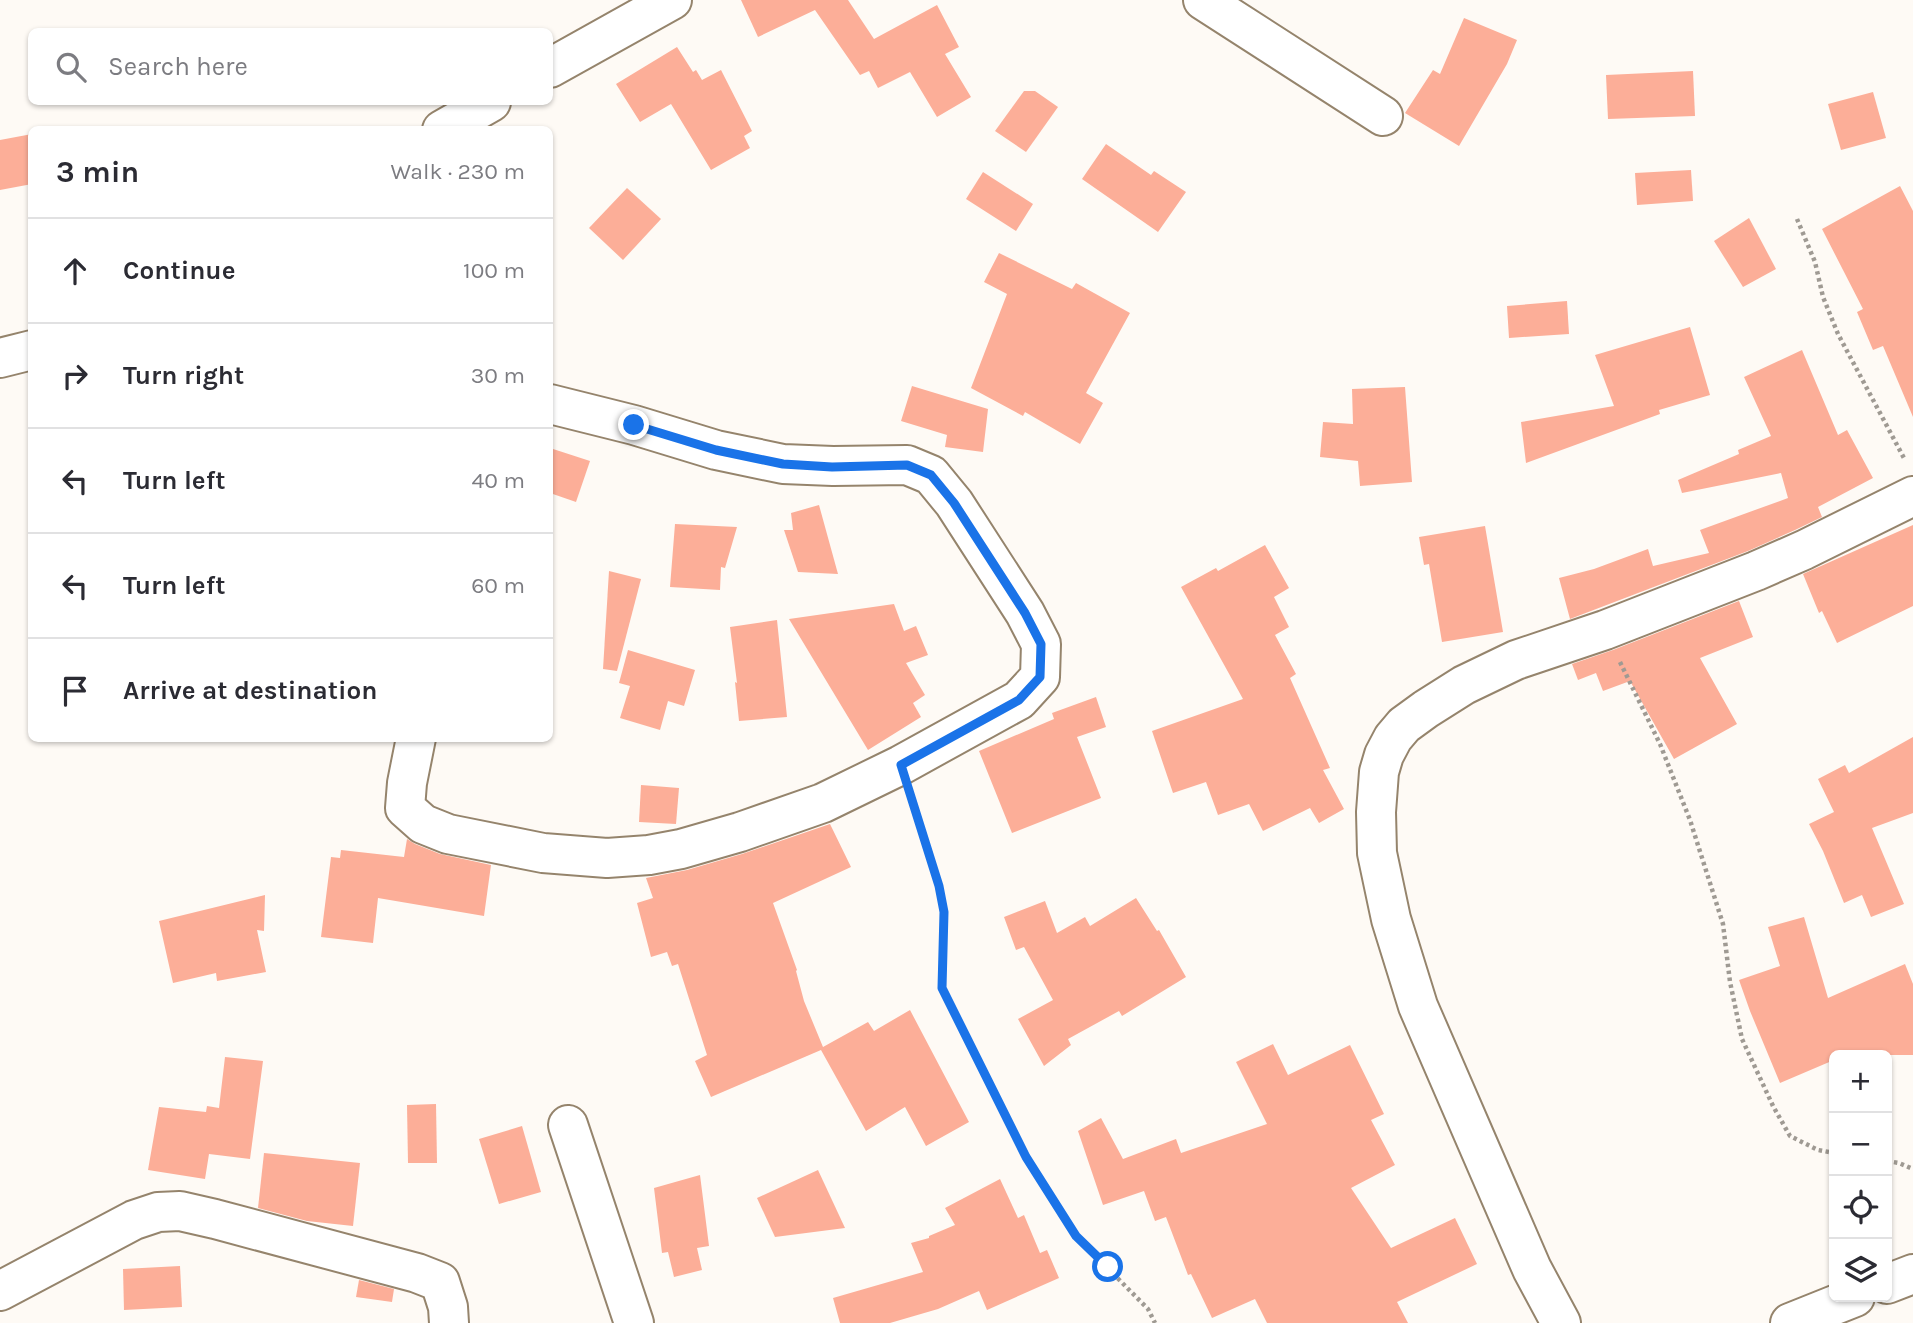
<!DOCTYPE html>
<html lang="en">
<head>
<meta charset="utf-8">
<style>
  :root { --surface:#fff; --page:#f2f2f3; --text:#2b2b33; --muted:#7c7c81; --line:#e1e1e2 }
  body { margin:0; font-family:Karla,sans-serif; background:var(--page); color:var(--text) }
  .controls { position:absolute; right:21px; bottom:21px; display:grid; overflow:hidden; border-radius:10px; box-shadow:0 2px 5px #0004 }
  .controls button { width:63px; height:63px; display:grid; place-items:center; padding:0; border:0; border-bottom:2px solid var(--line); background:var(--surface); color:var(--text); font:35px sans-serif }
  .stop { position:absolute; width:21px; height:21px; margin:-16px; border:5px solid #1a73e8; border-radius:50%; background:#fff }
  .stop.end { background:#1a73e8; border-color:#fff; box-shadow:0 2px 7px #0008 }
  .list { margin:0; padding:0; list-style:none }
  h2 { display:flex; justify-content:space-between; align-items:center; height:91px; margin:0; padding:0 28px; font-size:30px }
  h2 small { font-size:23px; font-weight:400; color:var(--muted) }
  .list li { display:grid; grid-template-columns:46px 1fr auto; gap:21px; align-items:center; box-sizing:border-box; height:105px; padding:0 28px; border-top:2px solid var(--line) }
  .list b { display:block; font-size:26px; white-space:nowrap }
  .list em { font-size:23px; font-style:normal; color:var(--muted) }
  .icon { flex:none; width:38px; height:38px; fill:none; stroke:currentColor; stroke-width:2; stroke-linecap:round; stroke-linejoin:round }
  .map { position:relative; flex:none; width:1913px; height:1323px; overflow:hidden }
  .search { position:absolute; background:var(--surface); box-shadow:0 2px 5px #0004; left:28px; top:28px; width:525px; height:77px; display:flex; align-items:center; gap:18px; box-sizing:border-box; padding:0 24px; border-radius:10px; color:var(--muted); font-size:26px }
  .panel { position:absolute; background:var(--surface); box-shadow:0 2px 5px #0004; left:28px; top:126px; width:525px; height:616px; border-radius:10px }
  .map>svg:first-child { display:block }
  .building { fill:#fcae98 }
  .lines { fill:none; stroke-linecap:round; stroke-linejoin:round }
  .street-casing { stroke:#95846c; stroke-width:42 }
  .path { stroke:#9f9a93; stroke-width:4.5; stroke-dasharray:3.5 3.5; stroke-linecap:butt }
  .street { stroke:#fff; stroke-width:38 }
  .route { stroke:#1a73e8; stroke-width:9 }
</style>
</head>
<body>
<div class="map">
<svg width="1913" height="1323" viewBox="0 0 1913 1323">
  <rect width="100%" height="100%" fill="#fefaf5"/>
  <g class="building">
    <polygon points="741,0 848,0 874,39 937,5 959,47 945,54 971,97 937,117 910,72 878,88 869,71 860,75 815,10 758,37"/>
    <polygon points="1464,18 1517,40 1507,64 1459,146 1405,113 1433,70 1440,74"/>
    <polygon points="677,47 693,72 696,70 702,80 721,70 752,131 744,136 750,148 711,170 671,104 640,122 616,84"/>
    <polygon points="1693,71 1695,116 1608,119 1606,75"/>
    <polygon points="1024,91 1035,91 1058,107 1026,152 995,131"/>
    <polygon points="1873,92 1886,138 1841,150 1828,104"/>
    <polygon points="32,134 32,184 0,190 0,140"/>
    <polygon points="1106,144 1151,175 1154,171 1186,192 1158,232 1082,179"/>
    <polygon points="1691,170 1693,201 1637,205 1635,173"/>
    <polygon points="983,172 1033,204 1016,231 966,199"/>
    <polygon points="1900,186 1913,211 1913,417 1883,346 1873,350 1857,312 1863,309 1822,229"/>
    <polygon points="627,188 661,219 623,260 589,228"/>
    <polygon points="1749,218 1776,269 1743,287 1714,241"/>
    <polygon points="999,253 1072,289 1076,283 1130,313 1086,393 1103,403 1080,444 1025,412 1023,416 971,388 1007,294 984,282"/>
    <polygon points="1567,301 1569,334 1509,338 1507,306"/>
    <polygon points="1690,327 1710,395 1659,410 1660,414 1526,463 1521,422 1614,406 1595,355"/>
    <polygon points="1802,350 1838,435 1847,430 1873,478 1818,507 1822,517 1795,530 1748,551 1570,619 1559,578 1594,569 1648,549 1653,566 1709,553 1700,530 1788,498 1781,473 1682,493 1678,480 1739,454 1738,450 1771,436 1744,377"/>
    <polygon points="912,386 988,409 983,452 945,447 947,435 901,421"/>
    <polygon points="1405,387 1412,482 1360,486 1358,461 1320,457 1323,422 1353,424 1352,389"/>
    <polygon points="550,448 590,461 576,502 550,493"/>
    <polygon points="819,505 838,574 798,572 784,530 793,530 791,513"/>
    <polygon points="675,524 737,527 725,568 721,567 720,590 670,587"/>
    <polygon points="1913,525 1913,606 1837,643 1822,611 1819,613 1803,574"/>
    <polygon points="1485,526 1503,632 1442,642 1429,564 1424,565 1419,537"/>
    <polygon points="1265,545 1289,588 1274,597 1289,627 1275,635 1296,674 1290,678 1330,768 1323,770 1344,809 1319,823 1310,808 1263,831 1249,804 1218,815 1206,782 1173,793 1152,731 1243,699 1181,587 1216,568 1218,571"/>
    <polygon points="609,571 641,579 617,671 603,669"/>
    <polygon points="1739,601 1753,637 1700,658 1737,724 1674,759 1630,681 1603,691 1596,673 1578,680 1572,664 1613,650"/>
    <polygon points="894,604 904,631 916,626 928,655 906,663 925,695 913,703 921,717 868,750 789,619"/>
    <polygon points="777,620 787,717 739,721 735,682 737,683 730,627"/>
    <polygon points="628,650 695,670 684,706 668,701 660,730 620,718 630,686 619,683"/>
    <polygon points="1096,697 1106,727 1077,737 1101,798 1012,833 979,751 1054,719 1052,713"/>
    <polygon points="1913,737 1913,813 1872,828 1904,904 1871,917 1862,895 1844,903 1823,851 1809,824 1834,812 1818,779 1845,765 1849,773"/>
    <polygon points="641,785 679,788 676,824 639,822"/>
    <polygon points="830,824 851,867 773,903 797,970 796,971 804,1001 823,1047 868,1022 874,1031 910,1010 969,1122 926,1146 905,1107 866,1131 821,1050 711,1097 695,1061 707,1055 678,964 672,966 667,952 651,957 637,903 653,898 646,878 687,870 742,854"/>
    <polygon points="407,839 415,844 440,854 491,865 484,916 378,898 373,943 321,937 331,857 340,858 341,850 404,857"/>
    <polygon points="265,895 264,931 257,930 266,972 217,981 216,973 173,983 159,921"/>
    <polygon points="1136,898 1157,931 1159,930 1186,977 1122,1016 1119,1011 1068,1039 1071,1045 1044,1066 1018,1019 1053,1000 1024,947 1016,950 1004,917 1045,901 1057,933 1085,917 1090,926"/>
    <polygon points="1804,917 1828,998 1905,964 1913,984 1913,1055 1834,1055 1834,1060 1780,1083 1750,1011 1739,980 1780,966 1768,927"/>
    <polygon points="1273,1044 1288,1075 1350,1045 1384,1114 1371,1120 1395,1165 1351,1188 1391,1248 1455,1218 1477,1264 1397,1302 1408,1323 1267,1323 1255,1299 1212,1318 1191,1274 1188,1275 1166,1217 1155,1221 1144,1191 1103,1205 1078,1131 1101,1118 1123,1159 1176,1139 1181,1153 1267,1124 1236,1062"/>
    <polygon points="225,1057 263,1061 250,1159 209,1154 205,1179 148,1170 159,1107 206,1112 207,1106 219,1108"/>
    <polygon points="436,1104 437,1163 408,1163 407,1105"/>
    <polygon points="522,1126 541,1192 499,1204 479,1139"/>
    <polygon points="264,1153 360,1163 353,1226 307,1221 258,1208"/>
    <polygon points="818,1170 845,1228 775,1237 757,1198"/>
    <polygon points="700,1175 709,1246 697,1248 702,1270 674,1277 668,1252 662,1253 654,1188"/>
    <polygon points="1000,1179 1018,1218 1024,1215 1040,1253 1047,1250 1059,1278 987,1310 979,1291 938,1309 890,1323 840,1323 833,1298 923,1272 911,1243 929,1238 929,1236 955,1225 945,1208"/>
    <polygon points="180,1266 182,1307 124,1310 123,1269"/>
    <polygon points="359,1280 394,1289 392,1302 356,1297"/>
  </g>
  <g class="lines">
    <defs>
      <g id="street">
        <polyline points="1203,0 1383,116"/>
        <polyline points="550,68 672,0"/>
        <polyline points="442,130 491,102"/>
        <polyline points="0,358 32,350"/>
        <polyline points="416,738 407,783 405,808 423,824 448,834 543,853 607,858 649,855 681,849 740,832 823,803 901,765 1019,700 1040,677 1041,644 1025,613 954,503 931,475 907,465 833,466 783,464 716,450 634,425 550,404"/>
        <polyline points="568,1125 634,1323"/>
        <polyline points="1887,1284 1913,1274"/>
        <polyline points="0,1291 134,1220 158,1212 180,1211 215,1219 417,1273 440,1282 448,1307 449,1323"/>
        <polyline points="1561,1323 1532,1269 1418,1006 1391,919 1377,853 1376,812 1379,772 1384,755 1393,738 1404,725 1426,709 1464,685 1516,660 1605,630 1756,571 1804,550 1913,496"/>
        <polyline points="1790,1323 1855,1297"/>
      </g>
    </defs>
    <use href="#street" class="street-casing"/>
    <g class="path">
      <polyline points="1797,219 1815,262 1823,297 1838,334 1905,460"/>
      <polyline points="1620,662 1660,744 1690,820 1723,924 1730,982 1742,1039 1773,1106 1790,1136 1818,1150 1834,1153"/>
      <polyline points="913,802 939,886 944,912 942,988 1026,1157 1076,1236 1148,1309 1155,1323"/>
      <polyline points="1887,1161 1899,1163 1913,1169"/>
    </g>
    <use href="#street" class="street"/>
  </g>
  <g class="lines">
    <polyline class="route" points="634,425 716,450 783,464 832,467 907,465 931,475 954,503 1025,613 1041,644 1040,677 1019,700 901,765 939,886 944,912 942,988 1026,1157 1076,1236 1108,1267"/>
  </g>
</svg>
<div class="controls">
<button>+</button>
<button>−</button>
<button><svg class="icon" aria-label="locate" viewBox="0 0 24 24"><circle cx="12" cy="12" r="6"/><path d="M12 2v4M12 18v4M2 12h4M18 12h4"/></svg></button>
<button><svg class="icon" aria-label="layers" viewBox="0 0 24 24"><path d="M12 4l9 5-9 5-9-5zM3 14l9 5 9-5"/></svg></button>
</div>
<div class="stop" style="left:1108px;top:1267px"></div>
<div class="stop end" style="left:634px;top:425px"></div>
<div class="search"><svg class="icon" aria-label="search" viewBox="0 0 24 24"><circle cx="10" cy="10" r="6"/><path d="M15 15l6 6"/></svg>Search here</div>
<section class="panel">
<h2>3 min<small>Walk · 230 m</small></h2>
<ul class="list">
<li><svg class="icon" aria-label="ahead" viewBox="0 0 24 24"><path d="M12 20V5M6 11l6-6 6 6"/></svg><div><b>Continue</b></div><em>100 m</em></li>
<li><svg class="icon" aria-label="right" viewBox="0 0 24 24"><path d="M7 20v-9h11M14 6l5 5-5 5"/></svg><div><b>Turn right</b></div><em>30 m</em></li>
<li><svg class="icon" aria-label="left" viewBox="0 0 24 24"><path d="M17 20v-9H6M10 6l-5 5 5 5"/></svg><div><b>Turn left</b></div><em>40 m</em></li>
<li><svg class="icon" aria-label="left" viewBox="0 0 24 24"><path d="M17 20v-9H6M10 6l-5 5 5 5"/></svg><div><b>Turn left</b></div><em>60 m</em></li>
<li><svg class="icon" aria-label="arrive" viewBox="0 0 24 24"><path d="M6 21V4h12l-3 4 3 4H6"/></svg><div><b>Arrive at destination</b></div></li>
</ul>
</section>
</div>
</body>
</html>
